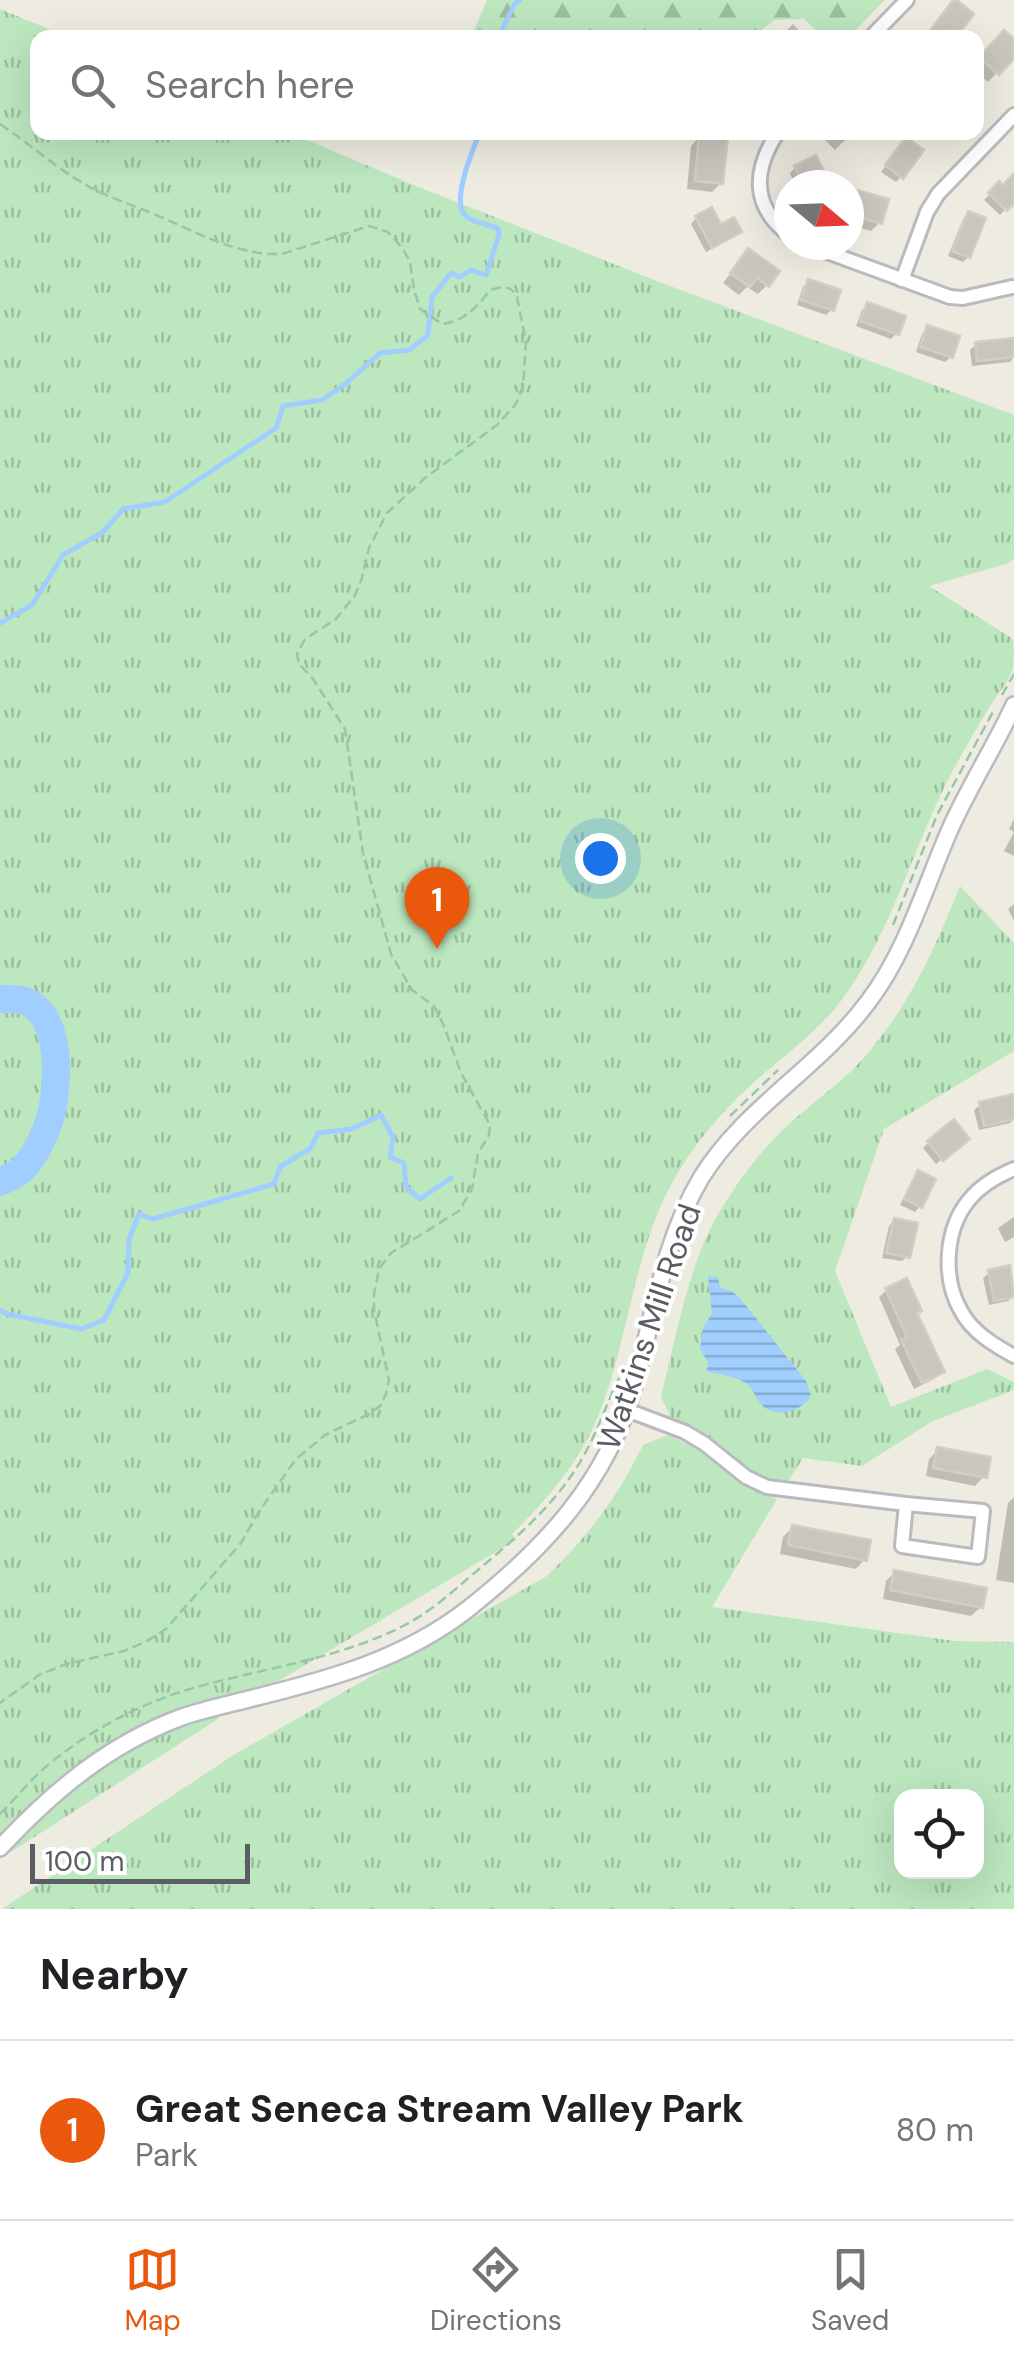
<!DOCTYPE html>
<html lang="en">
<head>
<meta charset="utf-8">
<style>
  :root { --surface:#fff; --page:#f2f2f2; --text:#202124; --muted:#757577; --line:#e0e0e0; --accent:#ea580c }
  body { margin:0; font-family:"DM Sans",sans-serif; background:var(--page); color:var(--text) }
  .controls { position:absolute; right:30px; bottom:30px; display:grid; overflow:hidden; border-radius:20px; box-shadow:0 10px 40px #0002 }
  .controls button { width:90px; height:90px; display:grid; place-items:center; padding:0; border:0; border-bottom:2px solid var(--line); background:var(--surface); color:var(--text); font:50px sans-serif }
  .compass { position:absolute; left:774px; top:170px; width:90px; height:90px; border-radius:50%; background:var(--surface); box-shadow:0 10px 40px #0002; rotate:109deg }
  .scale { position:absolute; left:30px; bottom:25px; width:220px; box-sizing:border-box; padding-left:10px; border:5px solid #5a5d63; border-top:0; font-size:28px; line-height:35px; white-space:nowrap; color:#5a5d63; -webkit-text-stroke:8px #fff; paint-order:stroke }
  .you { position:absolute; left:600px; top:858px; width:35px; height:35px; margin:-25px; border:8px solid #fff; border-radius:50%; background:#1a73e8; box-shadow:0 0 0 15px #1a73e833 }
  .badge { display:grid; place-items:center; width:65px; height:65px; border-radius:50%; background:var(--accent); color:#fff; font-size:32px; font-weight:700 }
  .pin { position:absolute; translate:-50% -82px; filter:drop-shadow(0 2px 5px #0008) }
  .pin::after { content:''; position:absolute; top:52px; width:35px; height:30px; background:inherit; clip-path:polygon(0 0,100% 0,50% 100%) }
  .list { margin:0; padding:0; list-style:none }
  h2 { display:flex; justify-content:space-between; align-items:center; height:130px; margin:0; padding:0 40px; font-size:42px }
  h2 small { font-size:32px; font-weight:400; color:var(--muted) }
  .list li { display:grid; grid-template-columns:65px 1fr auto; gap:30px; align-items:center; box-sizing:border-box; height:180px; padding:0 40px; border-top:2px solid var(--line) }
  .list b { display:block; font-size:38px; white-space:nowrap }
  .list p { margin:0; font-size:32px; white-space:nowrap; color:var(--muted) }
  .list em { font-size:32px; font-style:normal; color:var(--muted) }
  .icon { flex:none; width:55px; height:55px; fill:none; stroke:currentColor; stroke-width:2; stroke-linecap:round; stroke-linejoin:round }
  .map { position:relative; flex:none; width:1014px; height:1909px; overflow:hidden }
  .search { position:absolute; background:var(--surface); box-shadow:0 10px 40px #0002; left:30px; right:30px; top:30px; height:110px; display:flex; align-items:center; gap:25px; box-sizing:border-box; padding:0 35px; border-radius:20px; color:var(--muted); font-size:38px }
  .sheet { height:310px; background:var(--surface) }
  nav { display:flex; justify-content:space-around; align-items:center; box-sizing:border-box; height:140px; border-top:2px solid var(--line); background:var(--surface); font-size:28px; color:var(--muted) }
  nav a { display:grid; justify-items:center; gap:5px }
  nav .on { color:var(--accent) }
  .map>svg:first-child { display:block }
  .forest { fill:url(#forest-firs) }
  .park { fill:url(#park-tufts); fill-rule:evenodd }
  .water { fill:url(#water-rules) }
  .shadow { fill:#0003 }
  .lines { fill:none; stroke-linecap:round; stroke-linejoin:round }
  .stream { stroke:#a0cfff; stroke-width:5 }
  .river { stroke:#a0cfff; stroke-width:28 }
  .building { fill:#c9c6be; stroke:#d3cebf; stroke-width:2.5 }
  .minor-casing { stroke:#b9bbc1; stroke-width:18 }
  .tertiary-casing { stroke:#b9bbc1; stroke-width:20 }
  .path { stroke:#94c8a7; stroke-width:2.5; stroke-dasharray:10 5; stroke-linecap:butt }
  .minor { stroke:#fff; stroke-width:12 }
  .tertiary { stroke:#fff; stroke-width:15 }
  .labels { text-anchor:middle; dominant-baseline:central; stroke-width:8; stroke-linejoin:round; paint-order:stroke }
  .street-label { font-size:32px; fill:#5a5d63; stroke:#fff }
</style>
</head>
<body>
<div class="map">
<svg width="1014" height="1909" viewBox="0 0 1014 1909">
  <defs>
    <pattern id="forest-firs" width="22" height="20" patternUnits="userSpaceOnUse" patternTransform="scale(2.5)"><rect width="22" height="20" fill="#bce7bf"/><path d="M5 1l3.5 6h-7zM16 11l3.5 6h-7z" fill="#9cbe9f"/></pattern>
    <pattern id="park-tufts" width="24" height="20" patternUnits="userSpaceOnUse" patternTransform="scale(2.5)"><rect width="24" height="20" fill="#bce7bf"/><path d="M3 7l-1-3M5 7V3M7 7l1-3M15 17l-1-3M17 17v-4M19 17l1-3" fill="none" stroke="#9cbe9f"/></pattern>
    <pattern id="water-rules" width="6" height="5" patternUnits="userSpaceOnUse" patternTransform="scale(2.5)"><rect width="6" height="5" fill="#a0cfff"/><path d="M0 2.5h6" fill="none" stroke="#85abd2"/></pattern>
  </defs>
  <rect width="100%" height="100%" fill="#eeece1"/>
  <polygon class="forest" points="487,0 885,0 849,37 823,37 804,19 775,20 751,37 471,37"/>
  <g class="park">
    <path d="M0 9 68 37 38 38V132L291 133 406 182 662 283 1014 415V559L1006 564 929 586 1013 639C1014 648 1014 661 1013 669 1008 683 996 696 989 708 973 734 958 760 944 788 909 860 888 940 838 1005 812 1037 779 1059 749 1087 719 1114 693 1146 673 1181 632 1255 629 1342 597 1419 578 1464 546 1501 512 1534L516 1540 223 1714 215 1721 0 1859Z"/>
    <path d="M960 886 1014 943V1051L884 1129 835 1271 891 1407 987 1369 1014 1382V1390L931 1422 862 1466 803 1458 787 1483 777 1482 747 1468 713 1439 671 1418 661 1397C676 1338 689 1259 722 1208 740 1178 763 1148 789 1124 815 1100 845 1081 868 1053 912 1001 935 948 960 886Z"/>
    <path d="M668 1435 701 1451 748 1488 777 1499 712 1607 955 1641 1014 1642V1909H2L235 1754 547 1576C589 1535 617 1498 643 1445ZM902 1796H976V1872H902Z"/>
  </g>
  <path class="water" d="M708 1276 718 1278 720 1287 733 1292 740 1298 806 1381 811 1396C803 1411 774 1420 761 1404 755 1398 754 1389 747 1384 737 1376 719 1375 707 1371L708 1362 700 1349 703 1328 712 1313Z"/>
  <g class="shadow">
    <polygon points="793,24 806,38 780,38"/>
    <polygon points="1004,33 1014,43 1014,55 988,82 976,72 976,62"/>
    <polygon points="831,132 853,132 835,150 824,139"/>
    <polygon points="700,136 721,183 712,192 687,189 691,146"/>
    <polygon points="900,146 901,177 896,182 881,172"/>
    <polygon points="795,168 828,185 795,185 790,173"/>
    <polygon points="1014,177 1014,200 1000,215 984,200 999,185 1002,189"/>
    <polygon points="849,193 880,222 871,231 849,225"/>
    <polygon points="968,214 968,257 963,262 948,256 963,219"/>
    <polygon points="696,218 720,228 737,233 731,238 706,252 691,224"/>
    <polygon points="748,251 767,285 758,294 747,287 739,295 723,283"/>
    <polygon points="809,281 831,310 826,315 797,305 803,287"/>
    <polygon points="867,305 897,333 891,339 856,326 862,310"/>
    <polygon points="928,328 951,357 945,362 916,352 922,334"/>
    <polygon points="1014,340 1014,357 1010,362 972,366 970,350 976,344"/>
    <polygon points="1014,819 1014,856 1004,851 1014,832 1009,829"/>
    <polygon points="1014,904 1014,921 1008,909"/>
    <polygon points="980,1105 1014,1109 1014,1119 1010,1123 979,1130 974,1110"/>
    <polygon points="928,1143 961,1144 936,1164 923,1148"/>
    <polygon points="919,1173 920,1206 915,1212 900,1205 913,1179"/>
    <polygon points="1014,1217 1014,1237 1005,1242 998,1228"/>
    <polygon points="895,1220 908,1256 902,1261 882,1258 889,1226"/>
    <polygon points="1008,1268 1014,1295 1008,1301 989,1305 983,1278 989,1273"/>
    <polygon points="887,1290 914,1315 942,1371 934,1379 914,1389 895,1349 900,1345 879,1297"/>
    <polygon points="938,1450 984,1476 975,1486 926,1476 929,1459"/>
    <polygon points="1014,1497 1014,1583 996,1580 1008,1503"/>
    <polygon points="792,1528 865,1559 856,1569 780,1554 783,1537"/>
    <polygon points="895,1572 981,1607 971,1616 883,1599 886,1581"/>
  </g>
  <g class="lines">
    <g class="stream">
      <polyline points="498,38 515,3 520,0"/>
      <path d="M0 623 32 605 63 555 103 532 123 509 165 502 276 428 283 406 322 400 343 386 380 353 409 350 428 335 432 297 451 273 460 277 471 270 486 275 499 235 498 228C489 225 475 223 467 217 449 204 473 149 480 132"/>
      <polyline points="0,1310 7,1314 82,1329 104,1320 128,1273 129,1239 139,1214 153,1219 274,1184 280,1167 311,1148 318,1133 352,1129 381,1115 393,1137 390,1157 404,1163 406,1187 420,1199 451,1178"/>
    </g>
    <path class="river" d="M0 999C11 999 21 998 31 1004 64 1022 59 1100 46 1130 41 1142 31 1162 21 1170 15 1175 6 1179 0 1182"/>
  </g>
  <g class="building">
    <polygon points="953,0 957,0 974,14 956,38 936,38 929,32"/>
    <polygon points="1004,30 1014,39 1014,59 999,75 979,57"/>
    <polygon points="699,134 728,136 723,184 695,181"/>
    <polygon points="906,137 924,150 903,179 885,165"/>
    <polygon points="816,155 831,185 803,185 794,166"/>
    <polygon points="1014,173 1014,204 1007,211 988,193 999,181 1003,185"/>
    <polygon points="849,188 889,199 882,224 849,214"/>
    <polygon points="712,207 721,224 734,217 742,232 712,248 695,216"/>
    <polygon points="968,211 986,218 970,258 952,251"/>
    <polygon points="748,248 780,271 769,287 757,278 750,287 730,273"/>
    <polygon points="808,279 841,290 834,311 801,300"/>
    <polygon points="867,302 906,316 899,335 860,321"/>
    <polygon points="927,325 960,336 953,358 920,347"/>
    <polygon points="1014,338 1014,357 977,361 975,342"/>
    <polygon points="1014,1094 1014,1119 984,1126 979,1102"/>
    <polygon points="954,1119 970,1139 943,1161 927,1141"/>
    <polygon points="918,1170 936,1179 922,1208 904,1199"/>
    <polygon points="894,1218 918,1223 910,1258 886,1253"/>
    <polygon points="1010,1265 1014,1297 994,1301 988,1270"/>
    <polygon points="907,1278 922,1311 917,1313 945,1372 922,1383 901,1340 907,1337 885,1288"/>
    <polygon points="937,1447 991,1457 987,1478 933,1468"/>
    <polygon points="792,1525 871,1540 867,1561 788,1545"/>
    <polygon points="894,1570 987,1588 983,1608 890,1590"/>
  </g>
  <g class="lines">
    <defs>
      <g id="minor">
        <polyline points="870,38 907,0"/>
        <path d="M778 132C753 170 751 206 789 235"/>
        <polyline points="808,245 950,297 963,298 1012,287"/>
        <polyline points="902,280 927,212 938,194 1014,115"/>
        <path d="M1014 1169C997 1176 981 1185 969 1200 945 1229 942 1278 961 1311 972 1332 994 1345 1014 1356"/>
        <polyline points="627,1410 685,1432 705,1444 746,1477 767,1487 906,1504 902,1546 978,1557 983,1511 906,1504"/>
      </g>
      <path id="tertiary" d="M0 1848C53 1791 109 1744 182 1717 205 1709 230 1704 253 1698 330 1679 404 1659 468 1609 545 1548 607 1482 634 1386 654 1316 663 1242 701 1178 744 1108 819 1068 868 1002 907 951 925 886 951 827 970 785 995 746 1014 705"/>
    </defs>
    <use href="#minor" class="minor-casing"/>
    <use href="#tertiary" class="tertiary-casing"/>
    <g class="path">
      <path d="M0 124C28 143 53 165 81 182 102 195 122 201 144 210 188 227 233 256 282 254L369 226 388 232 403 249 410 262 414 289 420 309 442 324C465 321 477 307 490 290 502 287 511 284 517 297L526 342 523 386 516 404 497 425 425 478 387 513 369 548 362 578 355 595 336 619 305 639 297 654 299 664 313 679 345 729 363 853 391 954 412 990 434 1006 444 1026 461 1073 490 1125 489 1135 478 1153 472 1189 459 1211 391 1253 379 1269 374 1294V1310L389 1380 386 1394 380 1406 369 1414 325 1435 296 1459 258 1513 241 1543 166 1629 147 1641 124 1651 66 1664 39 1675 0 1703"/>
      <polyline points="1002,695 1014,674"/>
      <polyline points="893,925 937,815 994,710"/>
      <polyline points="730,1116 778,1070"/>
      <path d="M0 1814C14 1800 27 1784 42 1770 81 1736 131 1708 180 1692 254 1669 336 1661 405 1625 430 1612 451 1593 472 1575 510 1543 550 1510 577 1467 595 1439 605 1407 619 1378"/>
    </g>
    <use href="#minor" class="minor"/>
    <use href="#tertiary" class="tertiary"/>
  </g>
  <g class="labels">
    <g class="street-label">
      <text transform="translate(649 1327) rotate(-71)">Watkins Mill Road</text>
    </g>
  </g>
</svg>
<div class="controls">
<button><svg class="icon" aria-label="locate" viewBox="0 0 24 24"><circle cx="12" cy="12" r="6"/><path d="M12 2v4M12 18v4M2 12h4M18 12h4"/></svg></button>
</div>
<svg class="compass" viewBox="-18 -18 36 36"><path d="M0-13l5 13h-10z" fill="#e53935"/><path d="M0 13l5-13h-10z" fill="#757577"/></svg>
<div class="scale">100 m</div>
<div class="you"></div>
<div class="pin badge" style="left:437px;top:949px">1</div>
<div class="search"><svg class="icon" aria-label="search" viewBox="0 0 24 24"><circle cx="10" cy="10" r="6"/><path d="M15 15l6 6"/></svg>Search here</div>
</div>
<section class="sheet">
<h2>Nearby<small></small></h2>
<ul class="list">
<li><span class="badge">1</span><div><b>Great Seneca Stream Valley Park</b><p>Park</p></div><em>80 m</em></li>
</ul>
</section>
<nav>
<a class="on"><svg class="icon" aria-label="map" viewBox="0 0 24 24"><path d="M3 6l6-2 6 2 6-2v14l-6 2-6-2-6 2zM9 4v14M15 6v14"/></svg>Map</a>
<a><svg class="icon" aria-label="directions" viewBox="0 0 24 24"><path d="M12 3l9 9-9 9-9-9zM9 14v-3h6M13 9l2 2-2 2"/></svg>Directions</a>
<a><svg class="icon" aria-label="saved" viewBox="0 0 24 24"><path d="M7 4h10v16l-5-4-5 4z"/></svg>Saved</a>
</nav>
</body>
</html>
